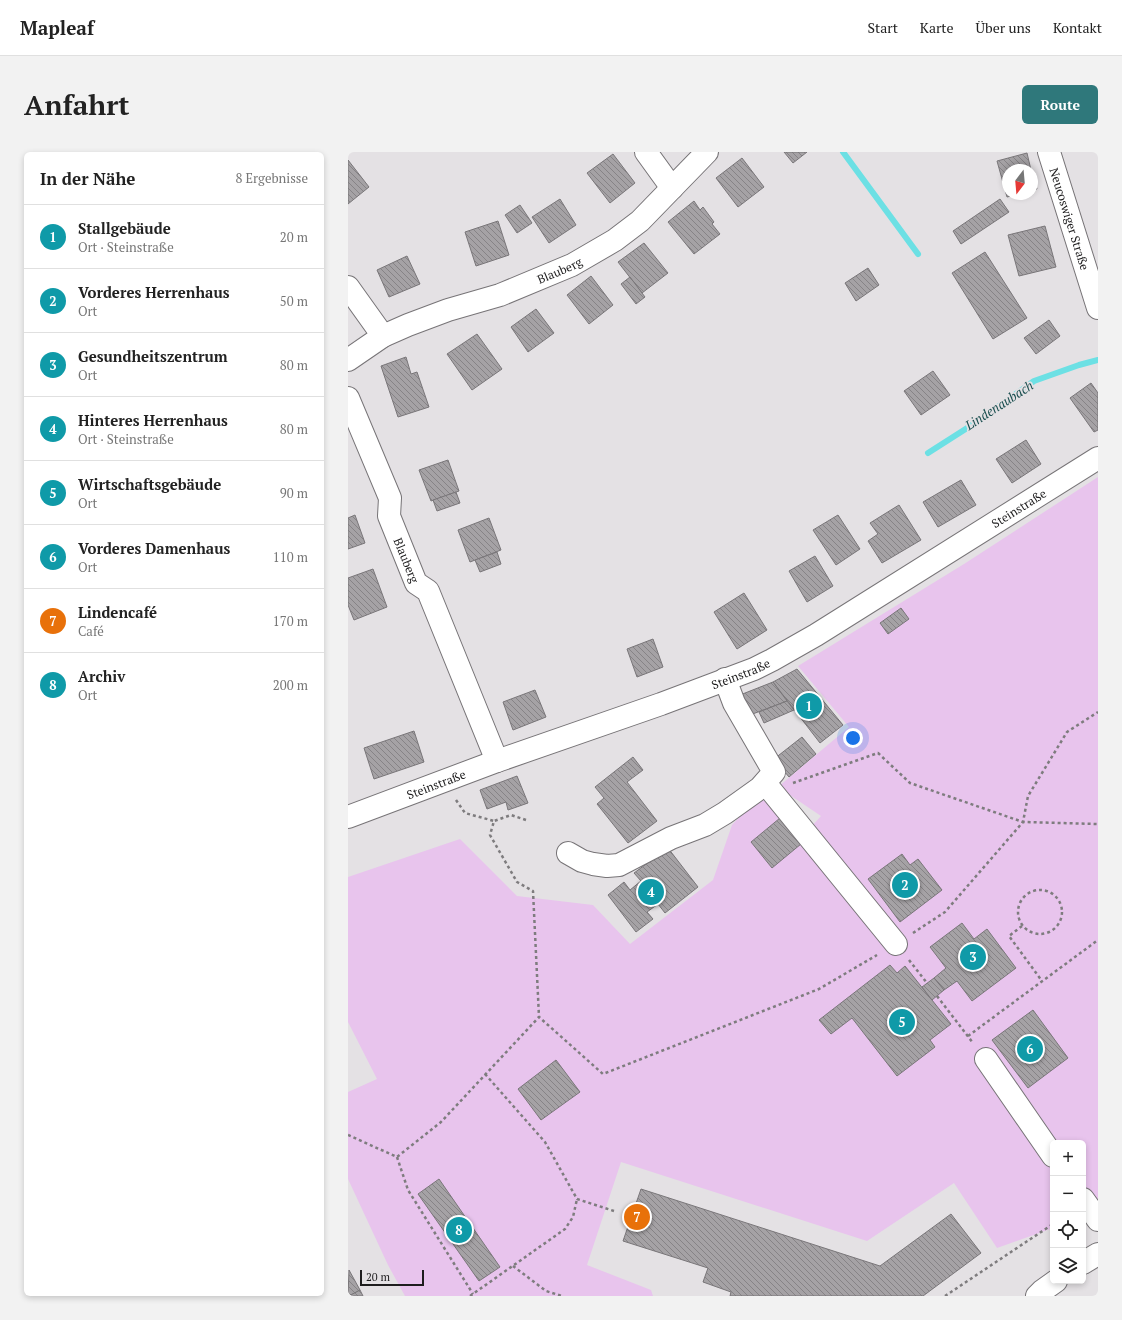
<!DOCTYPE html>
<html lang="de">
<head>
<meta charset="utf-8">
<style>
  :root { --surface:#fff; --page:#f2f2f2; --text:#222; --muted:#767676; --line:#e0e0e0; --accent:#2f787b }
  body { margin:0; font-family:"PT Serif",serif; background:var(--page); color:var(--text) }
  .controls { position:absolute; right:12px; bottom:12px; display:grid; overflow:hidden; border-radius:6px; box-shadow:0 2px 6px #0003 }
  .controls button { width:36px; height:36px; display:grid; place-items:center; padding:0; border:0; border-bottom:1px solid var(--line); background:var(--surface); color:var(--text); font:20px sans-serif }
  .compass { position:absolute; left:654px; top:12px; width:36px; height:36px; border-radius:50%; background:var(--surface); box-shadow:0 2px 6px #0003; rotate:196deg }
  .scale { position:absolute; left:12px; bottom:10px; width:64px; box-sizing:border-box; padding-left:4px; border:2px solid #1e1d1e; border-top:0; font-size:11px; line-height:14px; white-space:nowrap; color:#1e1d1e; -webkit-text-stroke:3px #e4e1e4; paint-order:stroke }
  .you { position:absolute; left:505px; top:586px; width:14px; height:14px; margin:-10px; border:3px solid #fff; border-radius:50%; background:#1a73e8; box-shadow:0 0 0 6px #1a73e833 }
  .badge { display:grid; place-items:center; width:26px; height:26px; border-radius:50%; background:var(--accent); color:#fff; font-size:13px; font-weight:700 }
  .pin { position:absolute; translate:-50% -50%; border:2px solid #fff; box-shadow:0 1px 4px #0006 }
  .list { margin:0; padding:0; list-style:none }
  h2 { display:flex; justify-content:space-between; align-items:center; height:52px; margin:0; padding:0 16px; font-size:17px }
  h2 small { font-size:13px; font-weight:400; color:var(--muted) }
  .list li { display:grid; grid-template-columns:26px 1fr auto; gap:12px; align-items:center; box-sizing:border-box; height:64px; padding:0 16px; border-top:1px solid var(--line) }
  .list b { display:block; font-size:15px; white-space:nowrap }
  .list p { margin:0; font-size:13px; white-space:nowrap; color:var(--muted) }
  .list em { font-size:13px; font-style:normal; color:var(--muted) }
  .icon { flex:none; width:22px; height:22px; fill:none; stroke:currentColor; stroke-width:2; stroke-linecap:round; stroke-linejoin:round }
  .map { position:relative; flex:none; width:750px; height:1144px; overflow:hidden; border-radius:6px }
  header { display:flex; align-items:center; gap:24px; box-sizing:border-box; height:56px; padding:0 20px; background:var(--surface); border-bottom:1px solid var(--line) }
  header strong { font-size:19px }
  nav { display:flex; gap:22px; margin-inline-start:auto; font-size:14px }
  .intro { display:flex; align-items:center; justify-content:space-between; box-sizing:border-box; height:96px; padding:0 24px }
  h1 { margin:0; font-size:28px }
  .button { padding:10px 18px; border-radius:6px; background:var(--accent); color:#fff; font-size:14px; font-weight:700 }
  main { display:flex; gap:24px; padding:0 24px }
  aside { flex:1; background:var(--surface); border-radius:6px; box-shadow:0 2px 6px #0003 }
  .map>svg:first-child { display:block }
  .green { fill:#e8c4ed }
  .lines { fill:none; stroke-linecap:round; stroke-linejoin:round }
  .stream { stroke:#6ce0e4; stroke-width:6 }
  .building { fill:url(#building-back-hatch); stroke:#797679 }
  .minor-casing { stroke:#777477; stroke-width:24 }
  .path { stroke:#7e7c7e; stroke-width:2.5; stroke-dasharray:3 3; stroke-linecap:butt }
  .minor { stroke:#fff; stroke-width:22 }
  .labels { text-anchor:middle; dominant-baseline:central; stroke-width:3.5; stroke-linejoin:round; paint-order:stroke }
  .street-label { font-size:12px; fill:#1e1d1e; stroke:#e4e1e4 }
  .water-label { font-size:13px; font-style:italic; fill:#174c4d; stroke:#e4e1e4 }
</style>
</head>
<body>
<header>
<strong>Mapleaf</strong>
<nav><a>Start</a><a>Karte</a><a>Über uns</a><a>Kontakt</a></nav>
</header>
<div class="intro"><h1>Anfahrt</h1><a class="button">Route</a></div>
<main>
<aside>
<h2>In der Nähe<small>8 Ergebnisse</small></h2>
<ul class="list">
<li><span class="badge" style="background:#0f9aa8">1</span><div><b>Stallgebäude</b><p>Ort · Steinstraße</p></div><em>20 m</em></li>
<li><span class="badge" style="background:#0f9aa8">2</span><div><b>Vorderes Herrenhaus</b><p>Ort</p></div><em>50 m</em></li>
<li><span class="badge" style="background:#0f9aa8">3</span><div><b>Gesundheitszentrum</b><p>Ort</p></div><em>80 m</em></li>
<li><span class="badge" style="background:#0f9aa8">4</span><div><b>Hinteres Herrenhaus</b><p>Ort · Steinstraße</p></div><em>80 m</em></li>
<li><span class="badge" style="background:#0f9aa8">5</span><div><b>Wirtschaftsgebäude</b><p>Ort</p></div><em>90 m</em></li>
<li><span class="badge" style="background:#0f9aa8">6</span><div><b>Vorderes Damenhaus</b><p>Ort</p></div><em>110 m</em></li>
<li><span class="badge" style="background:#e8710a">7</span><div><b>Lindencafé</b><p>Café</p></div><em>170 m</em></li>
<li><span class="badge" style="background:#0f9aa8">8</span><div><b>Archiv</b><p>Ort</p></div><em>200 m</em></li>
</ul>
</aside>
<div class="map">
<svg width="750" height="1144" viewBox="0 0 750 1144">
  <defs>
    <pattern id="building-back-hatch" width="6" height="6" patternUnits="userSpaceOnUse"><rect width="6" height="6" fill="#a5a2a5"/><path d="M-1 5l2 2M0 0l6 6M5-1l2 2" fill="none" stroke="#868386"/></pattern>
  </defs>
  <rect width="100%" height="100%" fill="#e4e1e4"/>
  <polygon class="green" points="750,325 750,1050 735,1060 735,991 705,991 705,1076 649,1096 606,1031 519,1089 273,1010 239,1113 303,1138 305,1144 57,1144 40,1113 0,1027 0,940 29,927 0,870 0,725 112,687 169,744 245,753 282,792 365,728 384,673 411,644 454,685 473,664 430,635 501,575 450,514 616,412"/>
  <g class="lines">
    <g class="stream">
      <polyline points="495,0 570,102"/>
      <polyline points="580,301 627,271 686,229 731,213 750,208"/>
    </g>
  </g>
  <g class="building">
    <polygon points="436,0 459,0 445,11"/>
    <polygon points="679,1 683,18 660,18 660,42 672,42 659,45 649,9"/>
    <polygon points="265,2 287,31 262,51 239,21"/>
    <polygon points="394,6 416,35 390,55 368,26"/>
    <polygon points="0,8 21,35 0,52"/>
    <polygon points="684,20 689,37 684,39"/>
    <polygon points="212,47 228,73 201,91 184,65"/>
    <polygon points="652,47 661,60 613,92 605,79"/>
    <polygon points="346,49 352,58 355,55 366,70 364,72 372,82 346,102 320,70"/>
    <polygon points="172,53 184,71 169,81 157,63"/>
    <polygon points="150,69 161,103 128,114 117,80"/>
    <polygon points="697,74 708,115 671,124 660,83"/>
    <polygon points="296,91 320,121 294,141 270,110"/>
    <polygon points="637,100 679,166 645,187 604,121"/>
    <polygon points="59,104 72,132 41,145 29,118"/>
    <polygon points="520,116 531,133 508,149 497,131"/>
    <polygon points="243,124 265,153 241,172 219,143"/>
    <polygon points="282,125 297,145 288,152 273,132"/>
    <polygon points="188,157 206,181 180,200 163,175"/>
    <polygon points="701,168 712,184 688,202 676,186"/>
    <polygon points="129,182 154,217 124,238 99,202"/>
    <polygon points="58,205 63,222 69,220 81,255 50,265 33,214"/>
    <polygon points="585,219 602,243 573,263 556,239"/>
    <polygon points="743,231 750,241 750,278 746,280 722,246"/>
    <polygon points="678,288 693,312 664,331 648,307"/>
    <polygon points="100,308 111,339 83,349 71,318"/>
    <polygon points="613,328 628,353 590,375 575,350"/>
    <polygon points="108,340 112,351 89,359 85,348"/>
    <polygon points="551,353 573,388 534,411 520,389 530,382 522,371"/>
    <polygon points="7,363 17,391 0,397 0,366"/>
    <polygon points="490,363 512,397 488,413 465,378"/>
    <polygon points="141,366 153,398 122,410 110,378"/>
    <polygon points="149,400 153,412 132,420 127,408"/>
    <polygon points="467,404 485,434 459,450 441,419"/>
    <polygon points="25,417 39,455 6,468 0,453 0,426"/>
    <polygon points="396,441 419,478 389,497 366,460"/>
    <polygon points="553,456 561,467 540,482 532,471"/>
    <polygon points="305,487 315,515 289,525 279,497"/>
    <polygon points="449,517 495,573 472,591 425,530"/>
    <polygon points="425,530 439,549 402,563 392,543"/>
    <polygon points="187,538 198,565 165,578 155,550"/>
    <polygon points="439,549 446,558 416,571 411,560"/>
    <polygon points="66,579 76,610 26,627 16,596"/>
    <polygon points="454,585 468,602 441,625 426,607"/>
    <polygon points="285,605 295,618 279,630 309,669 280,691 249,652 256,646 247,635"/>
    <polygon points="169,624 180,651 160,658 158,650 139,657 132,638"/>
    <polygon points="432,666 453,692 424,716 403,690"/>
    <polygon points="320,696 350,735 317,761 310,752 299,760 305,767 288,780 260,743 276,730 282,738 293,729 286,721"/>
    <polygon points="554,702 562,713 570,707 594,738 552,770 520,727"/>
    <polygon points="614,771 626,787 639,777 668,816 624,849 609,829 596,838 586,826 598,816 582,795"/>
    <polygon points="542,813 549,821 557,814 603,872 582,888 587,895 549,924 504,866 483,882 471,868"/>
    <polygon points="586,826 596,838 584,848 574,835"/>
    <polygon points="685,858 720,906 680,936 644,888"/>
    <polygon points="208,908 232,940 193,968 170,937"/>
    <polygon points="91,1027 152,1115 131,1129 70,1042"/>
    <polygon points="293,1037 532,1114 603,1062 633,1101 575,1144 382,1144 383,1140 355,1130 360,1116 275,1089"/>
    <polygon points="1,1118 12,1138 1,1144 0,1144"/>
    <polygon points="12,1138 15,1144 1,1144"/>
  </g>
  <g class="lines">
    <defs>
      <g id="minor">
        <polyline points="298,0 324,36"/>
        <path id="s1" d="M701 0 750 156"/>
        <polyline points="0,135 35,184"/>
        <path id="s2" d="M0 208 35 184 60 173 100 158 152 143 224 113 267 88 292 69 359 0"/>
        <path id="s3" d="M0 246 42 346 41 364 68 431 80 439 149 609"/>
        <polyline points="417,631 548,792"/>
        <path id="s4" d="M0 665 149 609 313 552 406 517 424 508 468 483 750 306"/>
        <polyline points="220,701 234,709 245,712 259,714 271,713 323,686 357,673 377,661 412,636 426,620 386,551 377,527"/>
        <polyline points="638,907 705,1004"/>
        <polyline points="735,1047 750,1068"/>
        <polyline points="735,1111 750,1102"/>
        <polyline points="689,1144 694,1139 708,1129"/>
      </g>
    </defs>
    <use href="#minor" class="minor-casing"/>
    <g class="path">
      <polyline points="445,631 530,601 562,631 675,670 680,644 719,580 750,560"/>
      <polyline points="108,648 117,661 146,669"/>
      <polyline points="178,668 163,663 146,669 142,683 169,730 185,739 191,865"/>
      <circle cx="692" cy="760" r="22"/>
      <polyline points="674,774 661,784 694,829"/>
      <polyline points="565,781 597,760 675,670 750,672"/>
      <polyline points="561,808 579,831"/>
      <polyline points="589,844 625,891"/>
      <polyline points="620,884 750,788"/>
      <polyline points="137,922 197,990 229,1047 266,1059"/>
      <polyline points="0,983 49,1005 93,970 191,865 255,922 471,837 529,803"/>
      <polyline points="49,1005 60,1038 125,1142"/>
      <polyline points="165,1114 198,1139 214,1144"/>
      <polyline points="122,1144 217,1077 225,1065 229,1047"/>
      <polyline points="597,1144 705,1072"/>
    </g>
    <use href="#minor" class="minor"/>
  </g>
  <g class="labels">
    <g class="street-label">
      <text stroke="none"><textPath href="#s1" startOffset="70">Neucoswiger Straße</textPath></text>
      <text stroke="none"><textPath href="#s2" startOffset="231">Blauberg</textPath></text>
      <text stroke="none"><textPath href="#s4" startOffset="742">Steinstraße</textPath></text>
      <text stroke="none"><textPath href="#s3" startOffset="174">Blauberg</textPath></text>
      <text stroke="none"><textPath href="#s4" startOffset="418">Steinstraße</textPath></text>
      <text stroke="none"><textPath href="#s4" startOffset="94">Steinstraße</textPath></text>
    </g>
    <g class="water-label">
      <text transform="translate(651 253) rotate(-33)">Lindenaubach</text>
    </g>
  </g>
</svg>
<div class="controls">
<button>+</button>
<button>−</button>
<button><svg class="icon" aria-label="locate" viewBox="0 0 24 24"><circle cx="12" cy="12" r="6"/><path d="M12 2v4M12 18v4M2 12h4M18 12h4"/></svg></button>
<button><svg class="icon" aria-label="layers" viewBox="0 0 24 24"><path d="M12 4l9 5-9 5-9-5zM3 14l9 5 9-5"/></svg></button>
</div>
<svg class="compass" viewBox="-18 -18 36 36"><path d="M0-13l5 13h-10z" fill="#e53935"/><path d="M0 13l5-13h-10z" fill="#767676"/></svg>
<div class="scale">20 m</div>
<div class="you"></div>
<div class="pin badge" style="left:461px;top:554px;background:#0f9aa8">1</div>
<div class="pin badge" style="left:557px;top:733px;background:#0f9aa8">2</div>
<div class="pin badge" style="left:625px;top:805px;background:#0f9aa8">3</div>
<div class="pin badge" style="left:303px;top:740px;background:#0f9aa8">4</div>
<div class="pin badge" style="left:554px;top:870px;background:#0f9aa8">5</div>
<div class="pin badge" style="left:682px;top:897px;background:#0f9aa8">6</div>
<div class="pin badge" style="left:289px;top:1065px;background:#e8710a">7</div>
<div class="pin badge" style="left:111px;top:1078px;background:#0f9aa8">8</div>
</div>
</main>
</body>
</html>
